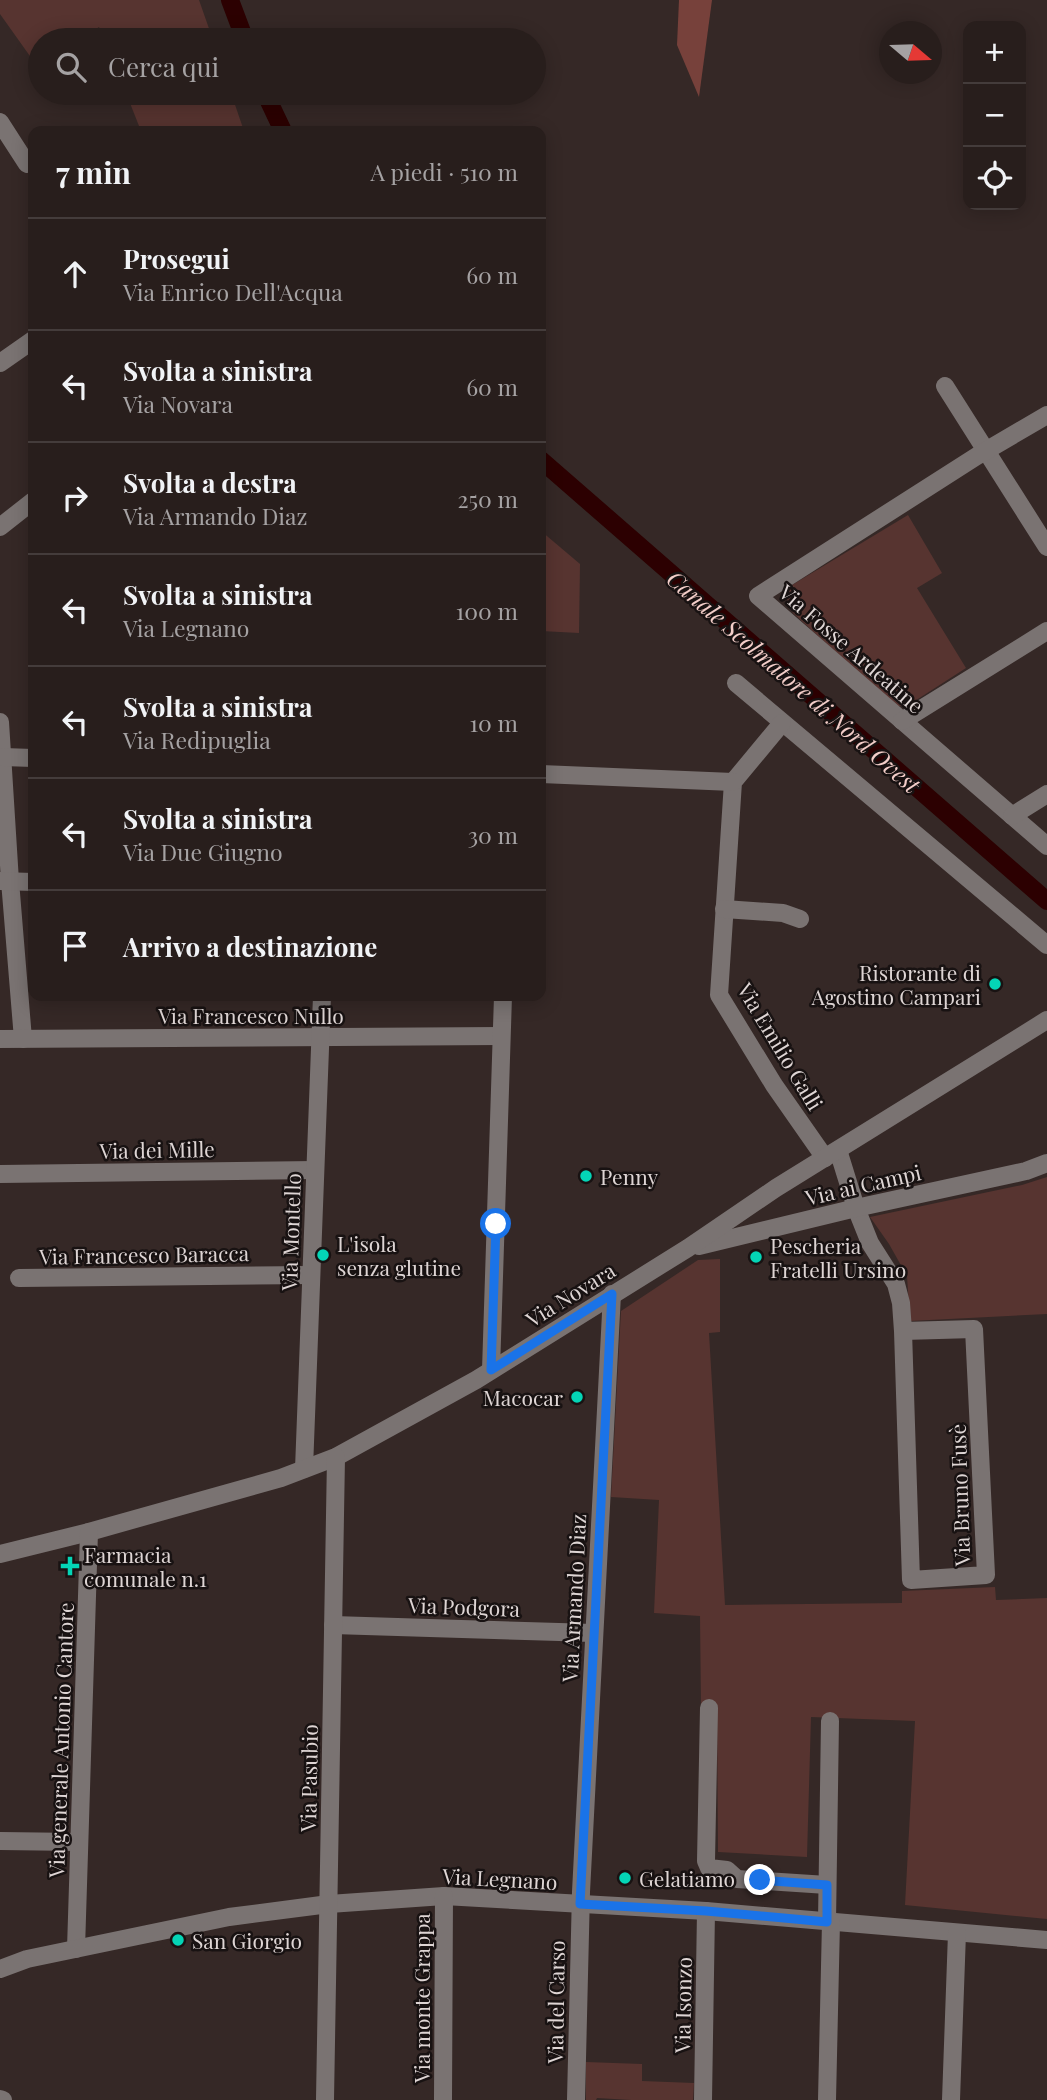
<!DOCTYPE html>
<html lang="it">
<head>
<meta charset="utf-8">
<style>
  :root { --surface:#281e1c; --page:#342b29; --text:#f1f3f6; --muted:#a5a2a3; --line:#443c3b }
  body { margin:0; font-family:"Playfair Display",serif; background:var(--page); color:var(--text) }
  .controls { position:absolute; right:21px; top:21px; display:grid; overflow:hidden; border-radius:14px; box-shadow:0 4px 18px #0003 }
  .controls button { width:63px; height:63px; display:grid; place-items:center; padding:0; border:0; border-bottom:2px solid var(--line); background:var(--surface); color:var(--text); font:35px sans-serif }
  .compass { position:absolute; left:879px; top:21px; width:63px; height:63px; border-radius:50%; background:var(--surface); box-shadow:0 4px 18px #0003; rotate:109deg }
  .stop { position:absolute; width:21px; height:21px; margin:-16px; border:5px solid #1a73e8; border-radius:50%; background:#fff }
  .stop.end { background:#1a73e8; border-color:#fff; box-shadow:0 2px 7px #0008 }
  .list { margin:0; padding:0; list-style:none }
  h2 { display:flex; justify-content:space-between; align-items:center; height:91px; margin:0; padding:0 28px; font-size:30px }
  h2 small { font-size:23px; font-weight:400; color:var(--muted) }
  .list li { display:grid; grid-template-columns:46px 1fr auto; gap:21px; align-items:center; box-sizing:border-box; height:112px; padding:0 28px; border-top:2px solid var(--line) }
  .list b { display:block; font-size:26px; white-space:nowrap }
  .list p { margin:0; font-size:23px; white-space:nowrap; color:var(--muted) }
  .list em { font-size:23px; font-style:normal; color:var(--muted) }
  .icon { flex:none; width:38px; height:38px; fill:none; stroke:currentColor; stroke-width:2; stroke-linecap:round; stroke-linejoin:round }
  .map { position:relative; flex:none; width:1047px; height:2100px; overflow:hidden }
  .search { position:absolute; background:var(--surface); box-shadow:0 4px 18px #0003; left:28px; top:28px; width:518px; height:77px; display:flex; align-items:center; gap:18px; box-sizing:border-box; padding:0 24px; border-radius:38px; color:var(--muted); font-size:26px }
  .panel { position:absolute; background:var(--surface); box-shadow:0 4px 18px #0003; left:28px; top:126px; width:518px; height:875px; border-radius:14px }
  .map>svg:first-child { display:block }
  .green { fill:#573430 }
  .forest { fill:#77413b }
  .lines { fill:none; stroke-linecap:round; stroke-linejoin:round }
  .canal { stroke:#2c0001; stroke-width:18 }
  .minor { stroke:#7a7372; stroke-width:18 }
  .route { stroke:#1a73e8; stroke-width:9 }
  .poi-dot { fill:#04d5b6; stroke:#181212; stroke-width:2.5 }
  .labels { text-anchor:middle; dominant-baseline:central; stroke-width:5; stroke-linejoin:round; paint-order:stroke }
  .street-label { font-size:21px; fill:#ded5d4; stroke:#181212 }
  .poi-label { font-size:21px; fill:#ded5d4; stroke:#181212; text-anchor:start }
  .water-label { font-size:23px; font-style:italic; fill:#f3cec9; stroke:#181212 }
</style>
</head>
<body>
<div class="map">
<svg width="1047" height="2100" viewBox="0 0 1047 2100">
  <rect width="100%" height="100%" fill="#352826"/>
  <g class="green">
    <polygon points="0,0 199,0 213,40 105,40 99,27 78,40 40,40 40,64 37,66 0,14"/>
    <polygon points="126,93 231,93 244,131 141,131"/>
    <polygon points="908,515 942,573 917,588 966,668 907,706 896,706 889,701 793,613 786,597 792,585"/>
    <polygon points="541,531 580,564 579,633 541,631"/>
    <polygon points="1047,1177 1047,1314 910,1321 907,1276 889,1244 870,1217 1022,1185"/>
    <polygon points="720,1259 720,1332 709,1333 725,1605 902,1603 902,1591 995,1587 996,1600 1047,1598 1047,1919 905,1905 915,1721 811,1717 807,1857 718,1852 717,1708 701,1708 700,1616 654,1613 659,1500 611,1497 621,1311 698,1260"/>
    <polygon points="586,2062 642,2064 642,2081 694,2083 693,2100 631,2100 597,2098 596,2100 586,2100"/>
  </g>
  <polygon class="forest" points="679,0 712,0 699,97 677,45"/>
  <g class="lines">
    <g class="canal">
      <polyline points="230,0 245,40"/>
      <polyline points="265,93 283,131"/>
      <polyline points="541,460 1047,901"/>
    </g>
    <g class="minor">
      <polyline points="0,122 27,164"/>
      <polyline points="0,363 33,340"/>
      <polyline points="945,386 1047,547"/>
      <polyline points="1047,415 977,456 758,596 1047,846"/>
      <polyline points="0,527 33,501"/>
      <polyline points="736,683 1047,945"/>
      <polyline points="902,721 1047,631"/>
      <polyline points="0,722 10,881 23,1039"/>
      <polyline points="782,723 733,782 719,995 774,1085 825,1158"/>
      <polyline points="3,757 33,758"/>
      <polyline points="541,774 733,782"/>
      <polyline points="1012,816 1047,794"/>
      <polyline points="0,881 33,882"/>
      <polyline points="724,909 783,913 800,919"/>
      <polyline points="0,1039 501,1036"/>
      <polyline points="838,1150 856,1208 870,1243 896,1284 901,1303 903,1331 911,1580 986,1575 974,1329 903,1331"/>
      <polyline points="0,1174 315,1170"/>
      <polyline points="699,1246 856,1208 1026,1171 1047,1163"/>
      <polyline points="19,1278 311,1275"/>
      <polyline points="491,1370 503,996"/>
      <polyline points="304,1469 322,996"/>
      <polyline points="0,1554 89,1532 281,1478 336,1457 476,1380 688,1248 776,1188 1047,1020"/>
      <polyline points="333,1625 593,1633"/>
      <polyline points="709,1708 706,1861 709,1868 727,1870 737,1879 827,1885"/>
      <polyline points="0,1841 79,1842"/>
      <polyline points="827,1922 830,1721"/>
      <polyline points="76,1949 89,1532"/>
      <polyline points="0,1969 27,1959 229,1917 329,1904 444,1896 706,1911 1047,1940"/>
      <polyline points="0,2099 3,2100"/>
      <polyline points="325,2100 336,1457"/>
      <polyline points="443,2100 444,1896"/>
      <polyline points="576,2100 581,1892 612,1294"/>
      <polyline points="703,2100 706,1911"/>
      <polyline points="827,2100 831,1922"/>
      <polyline points="951,2100 957,1933"/>
    </g>
  </g>
  <g class="lines">
    <polyline class="route" points="496,1224 491,1370 612,1294 580,1904 706,1911 827,1922 827,1885 760,1880"/>
  </g>
  <g class="poi-dot">
    <circle cx="995" cy="984" r="7"/>
    <circle cx="586" cy="1176" r="7"/>
    <circle cx="323" cy="1255" r="7"/>
    <circle cx="756" cy="1257" r="7"/>
    <circle cx="577" cy="1397" r="7"/>
    <path d="M66.5 1555.5h7v7h7v7h-7v7h-7v-7h-7v-7h7z"/>
    <circle cx="625" cy="1878" r="7"/>
    <circle cx="178" cy="1940" r="7"/>
  </g>
  <g class="labels">
    <g class="street-label">
      <text transform="translate(852 648) rotate(41)">Via Fosse Ardeatine</text>
      <text x="251" y="1015">Via Francesco Nullo</text>
      <text transform="translate(781 1046) rotate(59)">Via Emilio Galli</text>
      <text transform="translate(157 1149) rotate(-1)">Via dei Mille</text>
      <text transform="translate(863 1184) rotate(-13)">Via ai Campi</text>
      <text transform="translate(290 1232) rotate(-88)">Via Montello</text>
      <text transform="translate(144 1254) rotate(-1)">Via Francesco Baracca</text>
      <text transform="translate(570 1294) rotate(-32)">Via Novara</text>
      <text transform="translate(959 1495) rotate(-92)">Via Bruno Fusè</text>
      <text transform="translate(573 1598) rotate(-87)">Via Armando Diaz</text>
      <text transform="translate(464 1606) rotate(2)">Via Podgora</text>
      <text transform="translate(60 1740) rotate(-88)">Via generale Antonio Cantore</text>
      <text transform="translate(308 1778) rotate(-89)">Via Pasubio</text>
      <text transform="translate(500 1878) rotate(3)">Via Legnano</text>
      <text transform="translate(421 1998) rotate(-90)">Via monte Grappa</text>
      <text transform="translate(555 2002) rotate(-89)">Via del Carso</text>
      <text transform="translate(682 2005) rotate(-89)">Via Isonzo</text>
    </g>
    <g class="poi-label">
      <text x="981" y="972" text-anchor="end">Ristorante di<tspan x="981" dy="24">Agostino Campari</tspan></text>
      <text x="600" y="1176">Penny</text>
      <text x="337" y="1243">L'isola<tspan x="337" dy="24">senza glutine</tspan></text>
      <text x="770" y="1245">Pescheria<tspan x="770" dy="24">Fratelli Ursino</tspan></text>
      <text x="563" y="1397" text-anchor="end">Macocar</text>
      <text x="84" y="1554">Farmacia<tspan x="84" dy="24">comunale n.1</tspan></text>
      <text x="639" y="1878">Gelatiamo</text>
      <text x="192" y="1940">San Giorgio</text>
    </g>
    <g class="water-label">
      <text transform="translate(794 681) rotate(41)">Canale Scolmatore di Nord Ovest</text>
    </g>
  </g>
</svg>
<div class="controls">
<button>+</button>
<button>−</button>
<button><svg class="icon" aria-label="locate" viewBox="0 0 24 24"><circle cx="12" cy="12" r="6"/><path d="M12 2v4M12 18v4M2 12h4M18 12h4"/></svg></button>
</div>
<svg class="compass" viewBox="-18 -18 36 36"><path d="M0-13l5 13h-10z" fill="#e53935"/><path d="M0 13l5-13h-10z" fill="#a5a2a3"/></svg>
<div class="stop" style="left:496px;top:1224px"></div>
<div class="stop end" style="left:760px;top:1880px"></div>
<div class="search"><svg class="icon" aria-label="search" viewBox="0 0 24 24"><circle cx="10" cy="10" r="6"/><path d="M15 15l6 6"/></svg>Cerca qui</div>
<section class="panel">
<h2>7 min<small>A piedi · 510 m</small></h2>
<ul class="list">
<li><svg class="icon" aria-label="ahead" viewBox="0 0 24 24"><path d="M12 20V5M6 11l6-6 6 6"/></svg><div><b>Prosegui</b><p>Via Enrico Dell'Acqua</p></div><em>60 m</em></li>
<li><svg class="icon" aria-label="left" viewBox="0 0 24 24"><path d="M17 20v-9H6M10 6l-5 5 5 5"/></svg><div><b>Svolta a sinistra</b><p>Via Novara</p></div><em>60 m</em></li>
<li><svg class="icon" aria-label="right" viewBox="0 0 24 24"><path d="M7 20v-9h11M14 6l5 5-5 5"/></svg><div><b>Svolta a destra</b><p>Via Armando Diaz</p></div><em>250 m</em></li>
<li><svg class="icon" aria-label="left" viewBox="0 0 24 24"><path d="M17 20v-9H6M10 6l-5 5 5 5"/></svg><div><b>Svolta a sinistra</b><p>Via Legnano</p></div><em>100 m</em></li>
<li><svg class="icon" aria-label="left" viewBox="0 0 24 24"><path d="M17 20v-9H6M10 6l-5 5 5 5"/></svg><div><b>Svolta a sinistra</b><p>Via Redipuglia</p></div><em>10 m</em></li>
<li><svg class="icon" aria-label="left" viewBox="0 0 24 24"><path d="M17 20v-9H6M10 6l-5 5 5 5"/></svg><div><b>Svolta a sinistra</b><p>Via Due Giugno</p></div><em>30 m</em></li>
<li><svg class="icon" aria-label="arrive" viewBox="0 0 24 24"><path d="M6 21V4h12l-3 4 3 4H6"/></svg><div><b>Arrivo a destinazione</b></div></li>
</ul>
</section>
</div>
</body>
</html>
